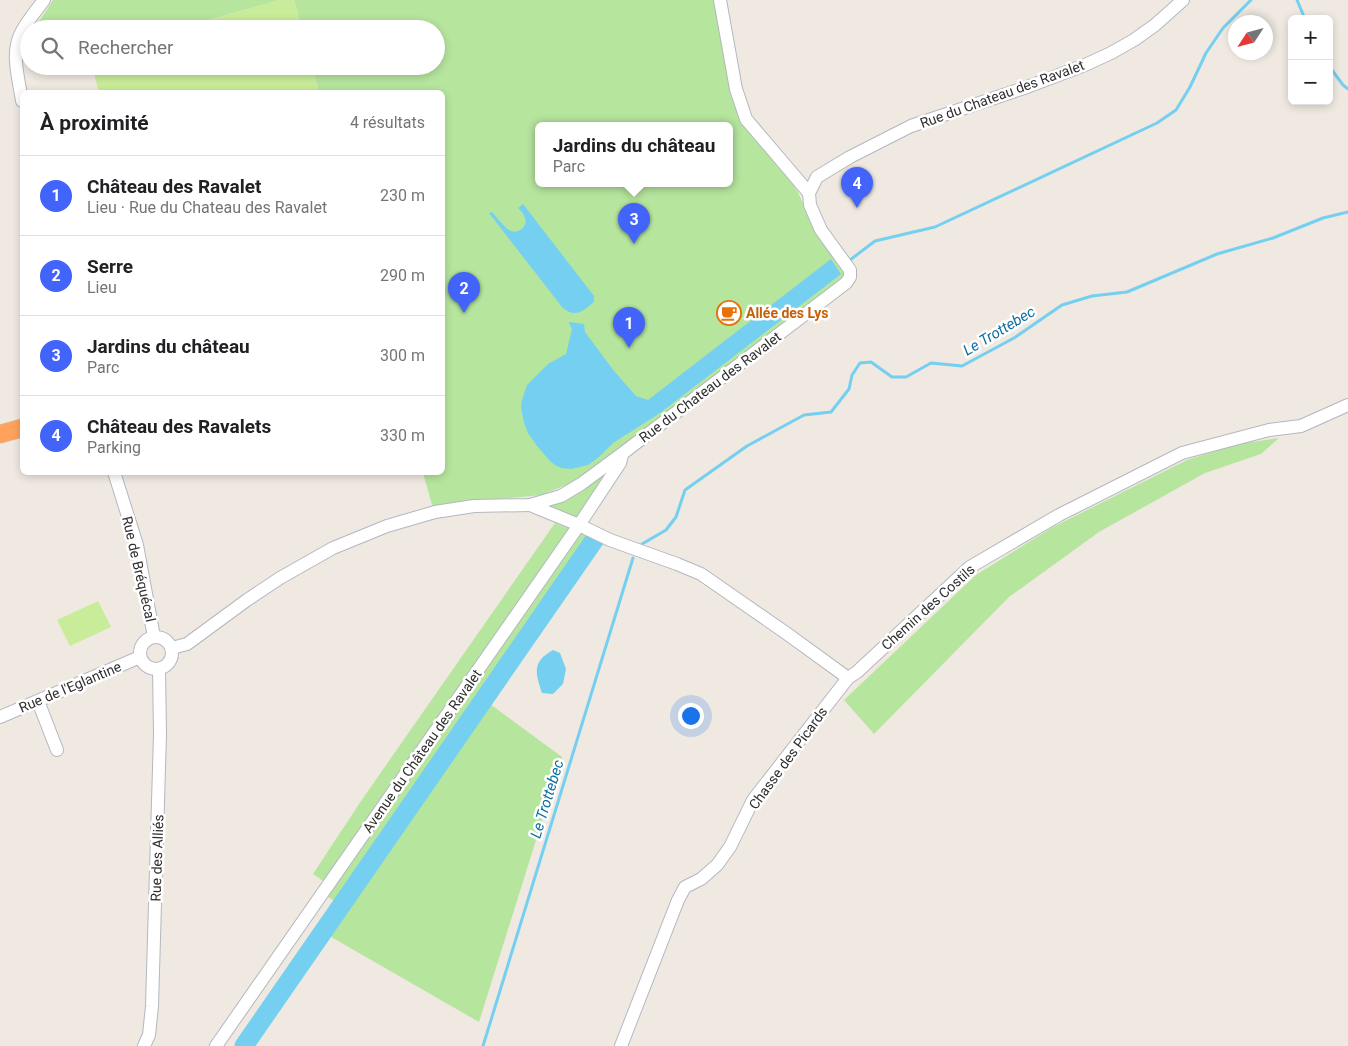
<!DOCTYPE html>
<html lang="fr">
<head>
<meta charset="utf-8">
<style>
  :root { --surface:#fff; --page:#f2f2f2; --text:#202124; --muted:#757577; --line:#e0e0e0; --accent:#4264fb }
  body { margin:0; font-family:Roboto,sans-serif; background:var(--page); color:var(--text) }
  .controls { position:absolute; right:15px; top:15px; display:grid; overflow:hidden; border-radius:8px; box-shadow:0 2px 8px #0003 }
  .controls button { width:45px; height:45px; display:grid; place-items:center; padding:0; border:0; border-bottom:1px solid var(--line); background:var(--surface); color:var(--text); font:25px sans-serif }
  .compass { position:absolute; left:1228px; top:15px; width:45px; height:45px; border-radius:50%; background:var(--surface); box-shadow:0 2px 8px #0003; rotate:234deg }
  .you { position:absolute; left:690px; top:715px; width:18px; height:18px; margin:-12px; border:4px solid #fff; border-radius:50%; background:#1a73e8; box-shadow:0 0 0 8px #1a73e833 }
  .badge { display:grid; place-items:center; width:32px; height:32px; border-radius:50%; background:var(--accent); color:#fff; font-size:16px; font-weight:700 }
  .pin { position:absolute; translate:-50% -41px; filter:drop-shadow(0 1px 2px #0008) }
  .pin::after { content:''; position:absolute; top:26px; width:18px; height:15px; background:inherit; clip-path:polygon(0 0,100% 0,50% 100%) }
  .popup { position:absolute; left:535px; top:122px; width:198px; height:65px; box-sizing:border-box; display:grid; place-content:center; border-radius:8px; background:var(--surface); filter:drop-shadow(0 1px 4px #0005); font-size:16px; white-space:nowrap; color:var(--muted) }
  .popup b { font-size:19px; color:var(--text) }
  .popup::after { content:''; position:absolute; left:50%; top:100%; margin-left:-10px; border:10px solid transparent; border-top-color:var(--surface) }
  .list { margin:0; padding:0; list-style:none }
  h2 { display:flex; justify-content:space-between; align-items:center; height:65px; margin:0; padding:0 20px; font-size:21px }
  h2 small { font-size:16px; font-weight:400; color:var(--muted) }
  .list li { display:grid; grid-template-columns:32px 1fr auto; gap:15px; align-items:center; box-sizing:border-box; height:80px; padding:0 20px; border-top:1px solid var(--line) }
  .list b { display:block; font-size:19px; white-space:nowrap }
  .list p { margin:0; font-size:16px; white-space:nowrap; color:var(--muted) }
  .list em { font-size:16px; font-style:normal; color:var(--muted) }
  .icon { flex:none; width:28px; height:28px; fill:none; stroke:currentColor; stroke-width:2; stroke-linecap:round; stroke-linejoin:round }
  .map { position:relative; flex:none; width:1348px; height:1046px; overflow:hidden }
  .search { position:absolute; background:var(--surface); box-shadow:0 2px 8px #0003; left:20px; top:20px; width:425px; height:55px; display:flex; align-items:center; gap:12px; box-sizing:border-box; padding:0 18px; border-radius:28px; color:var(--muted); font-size:19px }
  .panel { position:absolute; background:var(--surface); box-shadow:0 2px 8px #0003; left:20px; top:90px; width:425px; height:385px; border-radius:8px }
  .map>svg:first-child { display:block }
  .green { fill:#b6e59e; fill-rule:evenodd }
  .pitch { fill:#c9ec9a }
  .water { fill:#75cff0 }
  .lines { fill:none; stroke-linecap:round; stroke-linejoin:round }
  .stream { stroke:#75cff0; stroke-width:3 }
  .river { stroke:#75cff0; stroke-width:19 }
  .minor-casing { stroke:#b4b7c1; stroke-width:14 }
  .highway-casing { stroke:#c9c9c9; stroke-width:19 }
  .minor { stroke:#fff; stroke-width:12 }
  .highway { stroke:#ffa35c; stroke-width:18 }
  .labels { text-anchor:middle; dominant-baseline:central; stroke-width:5; stroke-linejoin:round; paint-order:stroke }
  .street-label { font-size:14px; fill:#2e2e2e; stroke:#fff }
  .food-label { font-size:14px; font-weight:bold; fill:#c56008; stroke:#fff; text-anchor:start }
  .water-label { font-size:15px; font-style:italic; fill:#0d6fa3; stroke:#fff }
</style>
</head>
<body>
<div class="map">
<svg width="1348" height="1046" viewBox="0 0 1348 1046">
  <rect width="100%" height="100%" fill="#efe9e1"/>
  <g class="green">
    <polygon points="53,0 280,0 175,29 36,29 37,25"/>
    <path d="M294 0H720L746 119 794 177V187L797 190 815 231 845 275 718 374 575 481 542 495 458 503 433 508 423 473 442 472V92H319L312 66H436V29H302ZM539 125H729V183H539Z"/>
    <polygon points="1279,438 1261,454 1205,473 1099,532 1009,597 874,734 844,700 976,575 1053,527 1187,460 1239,444"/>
    <path d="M611 468 579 519 542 505C553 503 567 501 576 495 589 487 597 473 611 468Z"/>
    <polygon points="555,523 595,539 486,701 562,757 479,1022 326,934 341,906 327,896 332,887 313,874 361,801"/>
  </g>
  <g class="pitch">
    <polygon points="280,0 294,0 302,29 175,29"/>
    <polygon points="92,66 312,66 319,92 99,92"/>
    <polygon points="98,601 111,627 70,646 57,620"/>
  </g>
  <g class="water">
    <path d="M523 204 594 296V302C583 311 575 319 562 307L489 213 492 212C497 217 504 228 511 231 519 234 528 226 525 218 524 214 521 211 518 208Z"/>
    <polygon points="831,259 841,274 660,413 613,443 599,457 588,465 571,469 561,468 555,465 550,461 537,446 528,433 524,423 521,407 522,400 527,385 548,364 566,354 572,329 569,323 569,322 584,324 585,332 614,371 636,396 648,400"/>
    <path d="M553 650 560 653 566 669 563 684 553 694 542 693C535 672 532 662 553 650Z"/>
  </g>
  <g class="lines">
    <g class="stream">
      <polyline points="1297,0 1305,19"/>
      <polyline points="1329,66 1343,85 1348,89"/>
      <polyline points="850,260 875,241 935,227 1157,123 1176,110 1190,87 1206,53 1223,28 1251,0"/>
      <polyline points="642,544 666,530 676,517 685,490 747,446 804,415 831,412 849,389 852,375 860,363 871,362 892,377 906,377 931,363 962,366 1014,338 1062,305 1092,296 1127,292 1217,254 1273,238 1323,218 1348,212"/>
      <polyline points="483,1046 633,558"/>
    </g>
    <polyline class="river" points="244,1046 595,539"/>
    <defs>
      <g id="minor">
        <polyline points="720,0 736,89 746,119 809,193"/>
        <path d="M22 101C19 80 11 55 20 35 26 22 36 11 44 0"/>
        <polyline points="114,472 137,545 154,637"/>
        <polyline points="530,505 579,525 610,540 677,564 701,574 786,633 848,678"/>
        <circle cx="156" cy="653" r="16"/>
        <polyline points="172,648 187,644 247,600 280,578 333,548 387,526 435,512 474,506 530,505 561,496 581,484 623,453 846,283 850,277 850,270 821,230 810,205 809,193 817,177 850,157 911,126 1027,87 1085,65 1111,53 1134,40 1155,25 1183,0"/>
        <polyline points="38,701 57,750"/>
        <polyline points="0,717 140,657"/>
        <polyline points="144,1046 149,1035 152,1006 160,734 159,669"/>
        <polyline points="216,1046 579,525 620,463 622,455"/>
        <polyline points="621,1046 678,900 685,887 701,879 717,865 730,847 753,800 848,678 857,672 970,567 1059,515 1182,453 1269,430 1301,426 1348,405"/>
      </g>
      <polyline id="highway" points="0,434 22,428"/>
    </defs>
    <use href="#minor" class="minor-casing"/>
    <use href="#highway" class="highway-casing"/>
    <use href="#minor" class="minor"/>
    <use href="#highway" class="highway"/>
  </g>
  <defs>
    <symbol id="cafe-ring" viewBox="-11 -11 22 22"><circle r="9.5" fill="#fff" stroke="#e8710a" stroke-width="1.5"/><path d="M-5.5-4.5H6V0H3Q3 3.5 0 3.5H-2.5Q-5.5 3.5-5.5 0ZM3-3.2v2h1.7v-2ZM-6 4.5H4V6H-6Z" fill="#e8710a"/></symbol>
  </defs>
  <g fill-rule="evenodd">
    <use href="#cafe-ring" x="715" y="299" width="28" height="28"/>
  </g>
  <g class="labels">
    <g class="street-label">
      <text transform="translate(1002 94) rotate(-20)">Rue du Chateau des Ravalet</text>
      <text transform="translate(710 387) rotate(-37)">Rue du Chateau des Ravalet</text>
      <text transform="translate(139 569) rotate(77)">Rue de Bréquécal</text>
      <text transform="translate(928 607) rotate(-42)">Chemin des Costils</text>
      <text transform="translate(70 687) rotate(-23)">Rue de l'Eglantine</text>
      <text transform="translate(422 751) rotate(-55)">Avenue du Château des Ravalet</text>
      <text transform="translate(788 758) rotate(-54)">Chasse des Picards</text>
      <text transform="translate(157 858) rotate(-88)">Rue des Alliés</text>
    </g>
    <g class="food-label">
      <text x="746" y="313">Allée des Lys</text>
    </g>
    <g class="water-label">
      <text transform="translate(999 331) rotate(-31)">Le Trottebec</text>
      <text transform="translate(547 799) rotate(-73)">Le Trottebec</text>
    </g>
  </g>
</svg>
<div class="controls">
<button>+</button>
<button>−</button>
</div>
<svg class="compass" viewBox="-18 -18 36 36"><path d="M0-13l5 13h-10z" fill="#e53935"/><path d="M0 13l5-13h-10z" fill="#757577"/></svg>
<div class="you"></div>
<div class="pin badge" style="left:629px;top:348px">1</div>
<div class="pin badge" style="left:464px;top:313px">2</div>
<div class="pin badge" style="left:634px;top:244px">3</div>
<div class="popup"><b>Jardins du château</b>Parc</div>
<div class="pin badge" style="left:857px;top:208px">4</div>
<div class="search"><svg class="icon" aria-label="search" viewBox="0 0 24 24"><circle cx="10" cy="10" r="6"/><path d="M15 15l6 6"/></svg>Rechercher</div>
<section class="panel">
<h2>À proximité<small>4 résultats</small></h2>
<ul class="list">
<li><span class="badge">1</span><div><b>Château des Ravalet</b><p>Lieu · Rue du Chateau des Ravalet</p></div><em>230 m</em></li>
<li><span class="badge">2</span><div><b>Serre</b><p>Lieu</p></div><em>290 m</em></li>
<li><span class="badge">3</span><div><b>Jardins du château</b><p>Parc</p></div><em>300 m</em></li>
<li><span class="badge">4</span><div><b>Château des Ravalets</b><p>Parking</p></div><em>330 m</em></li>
</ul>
</section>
</div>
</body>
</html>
